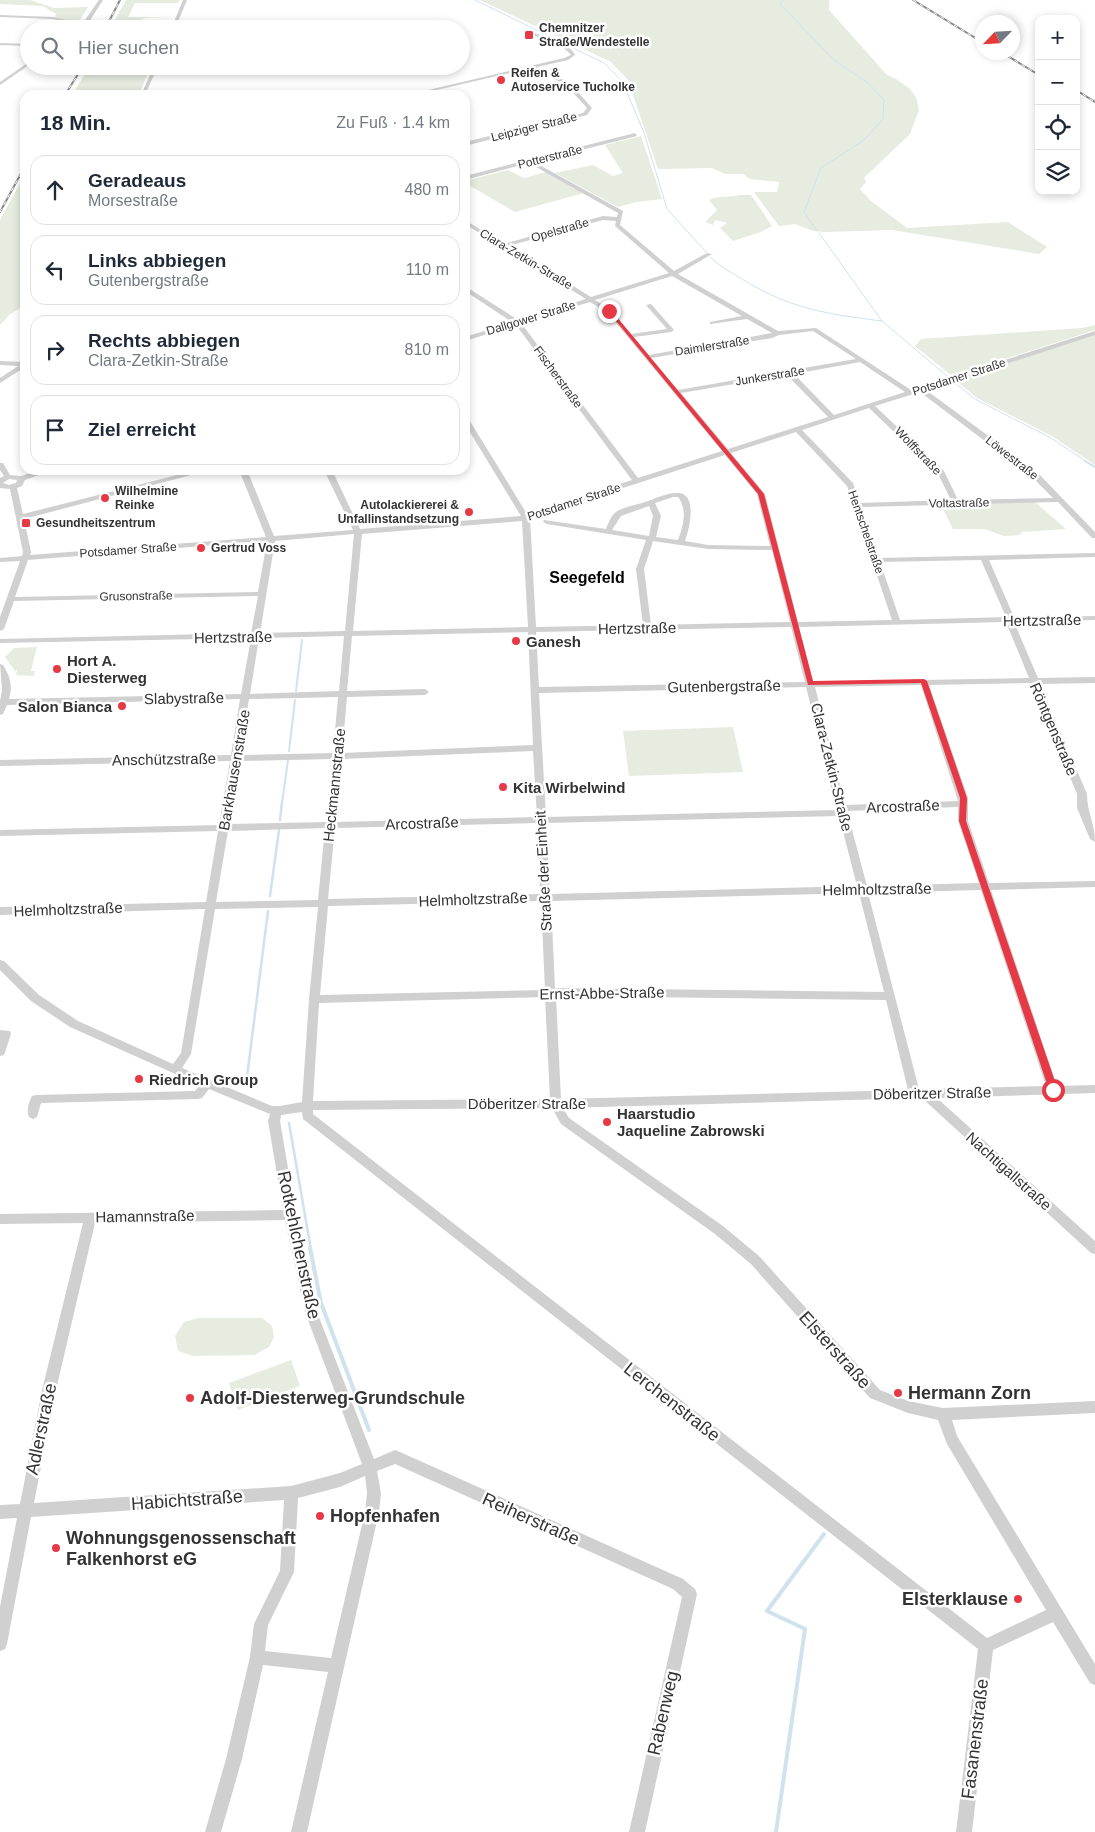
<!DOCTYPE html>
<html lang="de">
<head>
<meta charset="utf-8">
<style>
  :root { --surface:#fff; --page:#f2f2f3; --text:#1f2937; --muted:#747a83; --line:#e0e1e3 }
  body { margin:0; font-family:Arial,sans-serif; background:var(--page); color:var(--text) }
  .controls { position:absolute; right:15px; top:15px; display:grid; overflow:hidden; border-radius:10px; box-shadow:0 2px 8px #0003 }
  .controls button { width:45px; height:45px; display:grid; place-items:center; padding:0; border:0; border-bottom:1px solid var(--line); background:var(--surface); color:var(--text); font:25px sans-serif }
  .compass { position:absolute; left:975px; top:15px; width:45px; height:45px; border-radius:50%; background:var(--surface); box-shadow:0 2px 8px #0003; rotate:245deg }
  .stop { position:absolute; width:15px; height:15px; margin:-11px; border:4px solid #e63946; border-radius:50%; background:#fff }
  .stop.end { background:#e63946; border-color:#fff; box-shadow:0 1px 5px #0008 }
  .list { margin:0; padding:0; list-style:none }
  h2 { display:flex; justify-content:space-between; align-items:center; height:65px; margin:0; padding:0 20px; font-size:21px }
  h2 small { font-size:16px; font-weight:400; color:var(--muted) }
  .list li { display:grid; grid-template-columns:32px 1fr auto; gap:15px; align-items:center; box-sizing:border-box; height:70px; margin:0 10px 10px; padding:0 10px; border:1px solid var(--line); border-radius:15px }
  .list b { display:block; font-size:19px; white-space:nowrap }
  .list p { margin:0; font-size:16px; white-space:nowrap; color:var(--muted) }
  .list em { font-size:16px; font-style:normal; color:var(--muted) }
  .icon { flex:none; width:28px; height:28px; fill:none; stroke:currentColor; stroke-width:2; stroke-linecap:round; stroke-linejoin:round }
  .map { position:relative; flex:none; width:1095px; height:1832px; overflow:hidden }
  .search { position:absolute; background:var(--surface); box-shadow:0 2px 8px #0003; left:20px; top:20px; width:450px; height:55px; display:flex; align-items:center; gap:12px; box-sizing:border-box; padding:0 18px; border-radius:28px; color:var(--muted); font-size:19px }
  .panel { position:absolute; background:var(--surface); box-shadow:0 2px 8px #0003; left:20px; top:90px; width:450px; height:385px; border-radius:15px }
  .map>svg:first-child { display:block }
  .green { fill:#e6ecdf }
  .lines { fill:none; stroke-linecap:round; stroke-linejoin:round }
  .stream-far3 { stroke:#cfe2ee; stroke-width:1 }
  .stream-far2 { stroke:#cfe2ee; stroke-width:2 }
  .stream-far1 { stroke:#cfe2ee; stroke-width:2.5 }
  .stream { stroke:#cfe2ee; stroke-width:4 }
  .minor { fill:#d0d0d0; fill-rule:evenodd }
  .rail-casing { stroke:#888; stroke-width:2 }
  .rail { stroke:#fff; stroke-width:1; stroke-dasharray:4; stroke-linecap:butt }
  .route { fill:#e63946 }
  .poi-dot { fill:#e63946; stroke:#fff; stroke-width:2 }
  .labels { text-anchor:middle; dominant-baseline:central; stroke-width:5; stroke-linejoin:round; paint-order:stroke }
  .far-poi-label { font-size:12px; font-weight:bold; fill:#333; stroke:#fff; text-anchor:start }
  .far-street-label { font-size:12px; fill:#333; stroke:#fff }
  .street-label { font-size:15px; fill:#333; stroke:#fff }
  .poi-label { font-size:15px; font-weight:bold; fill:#333; stroke:#fff; text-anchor:start }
  .far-district-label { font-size:16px; font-weight:bold; fill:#000; stroke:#fff }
  .near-street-label { font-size:18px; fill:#333; stroke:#fff }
  .near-poi-label { font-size:18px; font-weight:bold; fill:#333; stroke:#fff; text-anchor:start }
</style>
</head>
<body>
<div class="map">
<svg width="1095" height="1832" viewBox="0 0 1095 1832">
  <rect width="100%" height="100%" fill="#fff"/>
  <g class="green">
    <polygon points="0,0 30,0 54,8 88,7 78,23 55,17 56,14 43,6 0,4"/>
    <polygon points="126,0 180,0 178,3 135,3 128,17 171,17 145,18 139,21 144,23 169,23 142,25 144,29 110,29"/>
    <polygon points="480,0 829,0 829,10 887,75 896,79 910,89 916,97 919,110 910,134 864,178 866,182 860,189 871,201 907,228 1008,222 1047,247 1039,254 892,230 825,232 813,231 795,224 779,226 754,192 777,192 779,182 750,179 743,174 725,174 712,168 658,169 628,80 611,62"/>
    <polygon points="90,66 151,66 139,94 72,95"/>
    <polygon points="641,136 662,199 636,202 618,207 555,173 593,165 613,176 623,173 605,145"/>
    <polygon points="508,170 524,178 546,172 584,193 515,212 465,183 465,181"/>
    <polygon points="25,174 25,305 9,315 0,325 0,220"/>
    <path d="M740 195H751L772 226 761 232 733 241 720 228 727 223 715 220 713 225 705 222 717 210 709 200C719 195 729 198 740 195Z"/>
    <polygon points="1095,325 1095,330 952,376 915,346 921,339 1082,328"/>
    <polygon points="1095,334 1095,465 1052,436 977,398 955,380"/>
    <polygon points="1034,501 1066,529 1022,532 1020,535 1004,536 984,529 953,529 940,503"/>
    <polygon points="37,647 31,671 35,671 34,676 16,675 17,670 15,671 5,657 14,648"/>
    <polygon points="733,727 743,772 629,776 623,731"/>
    <polygon points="199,1318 262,1318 272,1326 274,1337 269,1347 254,1355 193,1356 178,1351 175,1336 184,1322"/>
    <polygon points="291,1360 300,1386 238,1410 229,1383"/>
  </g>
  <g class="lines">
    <g class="stream-far3">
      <polyline points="475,0 604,63 622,81 645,135"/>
      <polyline points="783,0 780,4 834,60 868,83 884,100 883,119 864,140 821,168 804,212 817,231"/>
      <polyline points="645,136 667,209 707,253"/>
      <polyline points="819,233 882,321 948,377"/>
      <path d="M710 257C719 266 731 272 742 279 790 309 827 314 882 321"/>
      <polyline points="954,382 975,399 1051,438 1087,462"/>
    </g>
    <g class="stream-far2">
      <polyline points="1085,461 1095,467"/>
      <polyline points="296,691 302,640"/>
      <polyline points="289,751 295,700"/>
      <polyline points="282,803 288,760"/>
    </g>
    <g class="stream-far1">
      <polyline points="280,820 282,802"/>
      <polyline points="270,896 279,830"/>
      <polyline points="246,1085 268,911"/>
      <polyline points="289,1123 311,1250"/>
    </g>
    <g class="stream">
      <polyline points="310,1248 321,1303 369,1430"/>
      <polyline points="776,1832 805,1629 767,1611 824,1534"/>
    </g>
    <g class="minor">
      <polygon points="99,0 103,0 89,22 80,29 76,28 79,25 53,19 0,17 0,15 53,17 81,23 85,20"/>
      <polygon points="183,0 187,0 175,29 171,29"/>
      <path d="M525 31C538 34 570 42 575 55L568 60 537 67 570 83 592 108 587 115 465 146V142L583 113 587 108 566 85 532 68 415 95H407L564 58 571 55C561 42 538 37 523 33Z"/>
      <polygon points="0,43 29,44 29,46 0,45"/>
      <polygon points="29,62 29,65 0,85 0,82"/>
      <polygon points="154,66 158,66 145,95 141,95"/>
      <path d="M635 133 637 136 534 162 623 211 620 225 674 271 707 253 712 254 678 274 778 331 816 328 911 390 1095 331V335L926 390 1036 471 1095 532V538H1092L1058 502 861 507 879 558 1095 553V557L989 560 1014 617 1095 616V620L1014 622 1038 678 1095 677V683L1040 684 1087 794C1087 813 1095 823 1095 842L1090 839 1077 808V794L1031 683 929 685 968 798V821L989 883 1095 881V887L991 890 1057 1086 1095 1085V1093L937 1098 1095 1241V1254L1091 1253 922 1098 563 1108 569 1118 723 1226 759 1256 880 1390 908 1401 943 1408 1095 1401V1413L952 1420 957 1436 1095 1664V1685L1090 1683 1053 1622 993 1650 972 1832H956L978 1649 303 1119 302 1112 281 1115 280 1121 296 1215 317 1312 374 1459 395 1450 400 1452 683 1579 695 1589 697 1594 645 1832H629L682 1597 673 1589 395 1464 377 1471 381 1493 379 1512 307 1832H291L328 1672 263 1665 242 1759 221 1832H205L226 1759 250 1657 254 1624 280 1571 284 1500 31 1517 7 1644 5 1649 0 1651V1607L17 1518 0 1519V1505L20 1504 42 1390 83 1223 0 1224V1214L283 1210 268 1121 270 1114 209 1089 202 1098 198 1099 41 1103 37 1117 33 1119 29 1117C26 1112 29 1101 32 1096L36 1095 195 1091 200 1085 70 1027 31 1001 0 970V960L4 961 39 995 78 1021 173 1064 181 1053 205 909 0 915V907L206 902 218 831 0 836V830L219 825 230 761 0 766V760L231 755 240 699 7 705 3 714 0 715V701L2 690 0 664 3 665C10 676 13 686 9 699L241 694 251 638 0 643V639L251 633 258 596 14 601 4 629 0 631V617L20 561 0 562V558L22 556 23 552 10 489 0 488V478L4 476 0 470V463H3L10 475 21 476 41 470H52L25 480 22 486 17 488 23 514 197 470H210L24 519 31 552 30 555 266 537 239 470H247L274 536 353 530 324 470H332L360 529 521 516 465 424V416L468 418 527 514 632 480 516 325 465 341V337L512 322 465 291V286L518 320 586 299 465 224V220L504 244 603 216 617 217 618 213 529 163 465 180V176ZM603 220 616 221 615 226 669 273 591 297 508 246ZM672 276 742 316 710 322V324L747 319 772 333 649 355 634 337 671 332 674 330 651 304 646 305 667 329 631 334 611 310 595 300ZM590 302 607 312 722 451 638 478 521 323ZM813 331 856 359 678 390 651 358 772 338 779 335ZM860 362 905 392 834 415 794 374ZM787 375 828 417 728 449 681 393ZM920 392 1030 475 1053 498 958 500 944 471 875 406ZM869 408 938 474 951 500 860 503 853 483 802 430ZM796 432 847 486 892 620 798 622 765 494 731 453ZM725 455 757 494 770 546 708 545 685 541C689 530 698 495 679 493 668 492 656 498 645 502 637 505 623 507 616 512 611 515 608 524 606 529L544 520 543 522 547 524 646 540 636 569 643 625 536 627 530 518ZM9 479 17 480 16 483 9 485 3 483ZM673 497H678C688 510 683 527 678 540L656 537 661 516 655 503ZM649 506 653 516 649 536 612 530 621 516ZM522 521 528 627 353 631 362 534ZM354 534 345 631 260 633 275 541ZM267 541 258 592 15 597 28 560ZM653 541 708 549 772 550 790 622 651 625 644 569ZM981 560 1006 617 900 620 880 562ZM1006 622 1029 678 813 682 799 627ZM791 627 805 682 539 687 536 632ZM528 632 533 745 342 753 347 697 425 695 429 692 425 689 347 691 352 636ZM344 636 339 691 250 694 259 638ZM921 685 958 801 845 805 815 687ZM806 687 837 810 546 817 539 693ZM338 697 333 753 240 755 249 699ZM533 751 537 817 335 822 341 759ZM332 759 326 822 229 824 239 761ZM958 807V821L979 883 867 886 847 811ZM839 816 857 886 550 894 546 823ZM537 823 540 894 328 899 335 828ZM325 828 318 900 216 902 228 831ZM981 890 1046 1086 919 1089 868 893ZM859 893 884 992 555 988 551 901ZM541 901 545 990 320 995 328 906ZM318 907 309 999 302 1102 280 1106H272L182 1068 191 1054 215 909ZM556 996 886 1000 908 1090 561 1099ZM545 997 550 1099 313 1101 319 1003ZM552 1108 561 1124 715 1234 751 1264 870 1398 908 1413 938 1420 947 1444 1046 1610 987 1638 313 1114V1110ZM285 1220 305 1312 362 1464 340 1473 291 1486 34 1503 56 1390 95 1223ZM365 1476 367 1493 365 1512 331 1658 265 1651 268 1625 294 1572 298 1498 340 1487Z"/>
      <polygon points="0,361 25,362 25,367 0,383 0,378 18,366 0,365"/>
      <polygon points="0,1030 10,1031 11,1034 4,1055 0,1056"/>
    </g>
    <defs>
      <g id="rail">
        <polyline points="913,0 982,42"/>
        <polyline points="105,29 120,0"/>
        <polyline points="1001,52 1039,75"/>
        <polyline points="1076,90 1095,102"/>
        <polyline points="65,95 83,66"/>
        <polyline points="0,212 25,166"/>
      </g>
    </defs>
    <use href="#rail" class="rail-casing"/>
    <use href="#rail" class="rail"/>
  </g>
  <polygon class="route" points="607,310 611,310 764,494 813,681 924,679 927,681 967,798 966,821 1058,1090 1056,1093 1053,1094 1049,1090 959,821 960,798 921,683 808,685 758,494"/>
  <g class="poi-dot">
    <rect x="524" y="30" width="10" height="10" rx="2.5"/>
    <circle cx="501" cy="80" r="5"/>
    <circle cx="105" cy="498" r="5"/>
    <circle cx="469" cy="512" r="5"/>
    <rect x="21" y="518" width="10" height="10" rx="2.5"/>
    <circle cx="201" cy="548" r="5"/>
    <circle cx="516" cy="641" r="5"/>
    <circle cx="57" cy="669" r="5"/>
    <circle cx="122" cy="706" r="5"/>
    <circle cx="503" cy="787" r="5"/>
    <circle cx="139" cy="1079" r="5"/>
    <circle cx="607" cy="1122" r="5"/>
    <circle cx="898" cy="1393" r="5"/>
    <circle cx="190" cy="1398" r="5"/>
    <circle cx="320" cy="1516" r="5"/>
    <circle cx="56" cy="1548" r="5"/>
    <circle cx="1018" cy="1599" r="5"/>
  </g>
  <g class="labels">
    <g class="far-poi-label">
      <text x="539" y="28">Chemnitzer<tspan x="539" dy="14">Straße/Wendestelle</tspan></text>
      <text x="511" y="73">Reifen &amp;<tspan x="511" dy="14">Autoservice Tucholke</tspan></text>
      <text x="115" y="491">Wilhelmine<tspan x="115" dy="14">Reinke</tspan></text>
      <text x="459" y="505" text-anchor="end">Autolackiererei &amp;<tspan x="459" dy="14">Unfallinstandsetzung</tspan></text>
      <text x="36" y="523">Gesundheitszentrum</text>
      <text x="211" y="548">Gertrud Voss</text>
    </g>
    <g class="far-street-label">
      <text transform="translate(534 127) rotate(-14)">Leipziger Straße</text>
      <text transform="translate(550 157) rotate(-14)">Potterstraße</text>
      <text transform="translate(560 230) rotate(-16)">Opelstraße</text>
      <text transform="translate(526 259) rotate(31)">Clara-Zetkin-Straße</text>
      <text transform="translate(531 318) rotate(-17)">Dallgower Straße</text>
      <text transform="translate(712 346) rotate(-9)">Daimlerstraße</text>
      <text transform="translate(770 376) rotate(-9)">Junkerstraße</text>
      <text transform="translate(558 377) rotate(54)">Fischerstraße</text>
      <text transform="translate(959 377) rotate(-18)">Potsdamer Straße</text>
      <text transform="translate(918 451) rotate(46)">Wolffstraße</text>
      <text transform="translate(1012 458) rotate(38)">Löwestraße</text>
      <text transform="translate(574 502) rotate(-18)">Potsdamer Straße</text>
      <text transform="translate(959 503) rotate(-1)">Voltastraße</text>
      <text transform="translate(866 532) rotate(71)">Hentschelstraße</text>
      <text transform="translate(128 550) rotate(-4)">Potsdamer Straße</text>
      <text transform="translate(136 596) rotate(-1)">Grusonstraße</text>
    </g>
    <g class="street-label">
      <text transform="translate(1042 620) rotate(-1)">Hertzstraße</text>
      <text transform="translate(637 628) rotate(-1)">Hertzstraße</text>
      <text transform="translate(233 637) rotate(-1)">Hertzstraße</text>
      <text transform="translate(724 686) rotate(-1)">Gutenbergstraße</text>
      <text transform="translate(184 698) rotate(-1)">Slabystraße</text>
      <text transform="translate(1054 729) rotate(67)">Röntgenstraße</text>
      <text transform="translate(164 759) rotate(-1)">Anschützstraße</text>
      <text transform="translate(832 767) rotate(76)">Clara-Zetkin-Straße</text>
      <text transform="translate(234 770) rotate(-80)">Barkhausenstraße</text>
      <text transform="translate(334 785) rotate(-84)">Heckmannstraße</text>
      <text transform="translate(903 806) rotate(-2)">Arcostraße</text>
      <text transform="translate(422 823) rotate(-2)">Arcostraße</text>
      <text transform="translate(543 871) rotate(-93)">Straße der Einheit</text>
      <text transform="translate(877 889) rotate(-1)">Helmholtzstraße</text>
      <text transform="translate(473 899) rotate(-2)">Helmholtzstraße</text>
      <text transform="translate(68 909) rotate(-2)">Helmholtzstraße</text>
      <text transform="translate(602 993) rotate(-1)">Ernst-Abbe-Straße</text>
      <text transform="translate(932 1093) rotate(-1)">Döberitzer Straße</text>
      <text x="527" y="1103">Döberitzer Straße</text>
      <text transform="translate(1009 1171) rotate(42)">Nachtigallstraße</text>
      <text transform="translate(145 1216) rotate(-1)">Hamannstraße</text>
    </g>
    <g class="poi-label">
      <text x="526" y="641">Ganesh</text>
      <text x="67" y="660">Hort A.<tspan x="67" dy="17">Diesterweg</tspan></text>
      <text x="112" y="706" text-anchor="end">Salon Bianca</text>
      <text x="513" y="787">Kita Wirbelwind</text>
      <text x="149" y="1079">Riedrich Group</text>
      <text x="617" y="1113">Haarstudio<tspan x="617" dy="17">Jaqueline Zabrowski</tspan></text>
    </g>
    <g class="far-district-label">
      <text x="587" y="577">Seegefeld</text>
    </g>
    <g class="near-street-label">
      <text transform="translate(299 1245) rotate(78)">Rotkehlchenstraße</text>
      <text transform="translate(835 1350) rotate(48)">Elsterstraße</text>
      <text transform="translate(672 1402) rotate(38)">Lerchenstraße</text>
      <text transform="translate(41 1429) rotate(-78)">Adlerstraße</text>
      <text transform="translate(187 1500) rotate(-4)">Habichtstraße</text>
      <text transform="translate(531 1519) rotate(24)">Reiherstraße</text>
      <text transform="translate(663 1713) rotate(-77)">Rabenweg</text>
      <text transform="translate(975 1739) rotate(-83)">Fasanenstraße</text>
    </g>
    <g class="near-poi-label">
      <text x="908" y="1393">Hermann Zorn</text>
      <text x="200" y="1398">Adolf-Diesterweg-Grundschule</text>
      <text x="330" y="1516">Hopfenhafen</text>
      <text x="66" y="1538">Wohnungsgenossenschaft<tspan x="66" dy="21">Falkenhorst eG</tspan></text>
      <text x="1008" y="1599" text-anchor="end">Elsterklause</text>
    </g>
  </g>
</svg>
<div class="controls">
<button>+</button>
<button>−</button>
<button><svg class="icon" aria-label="locate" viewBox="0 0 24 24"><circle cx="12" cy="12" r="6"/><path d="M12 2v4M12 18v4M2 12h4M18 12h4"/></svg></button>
<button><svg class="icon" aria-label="layers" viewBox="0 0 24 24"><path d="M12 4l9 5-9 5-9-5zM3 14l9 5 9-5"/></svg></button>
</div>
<svg class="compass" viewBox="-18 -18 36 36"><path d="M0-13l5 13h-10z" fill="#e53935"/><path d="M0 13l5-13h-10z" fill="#747a83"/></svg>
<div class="stop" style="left:1053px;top:1090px"></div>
<div class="stop end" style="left:609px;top:311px"></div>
<div class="search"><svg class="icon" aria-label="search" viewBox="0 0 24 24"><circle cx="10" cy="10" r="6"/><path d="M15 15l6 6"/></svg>Hier suchen</div>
<section class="panel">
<h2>18 Min.<small>Zu Fuß · 1.4 km</small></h2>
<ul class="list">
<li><svg class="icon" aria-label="ahead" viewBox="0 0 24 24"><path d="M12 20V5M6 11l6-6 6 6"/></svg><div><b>Geradeaus</b><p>Morsestraße</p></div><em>480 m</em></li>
<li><svg class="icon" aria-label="left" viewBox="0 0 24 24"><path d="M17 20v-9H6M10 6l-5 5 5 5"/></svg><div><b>Links abbiegen</b><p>Gutenbergstraße</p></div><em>110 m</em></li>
<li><svg class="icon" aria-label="right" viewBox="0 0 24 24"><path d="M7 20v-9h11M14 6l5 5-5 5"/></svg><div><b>Rechts abbiegen</b><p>Clara-Zetkin-Straße</p></div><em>810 m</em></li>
<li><svg class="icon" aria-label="arrive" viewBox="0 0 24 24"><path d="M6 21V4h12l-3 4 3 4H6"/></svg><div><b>Ziel erreicht</b></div></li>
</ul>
</section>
</div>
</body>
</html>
